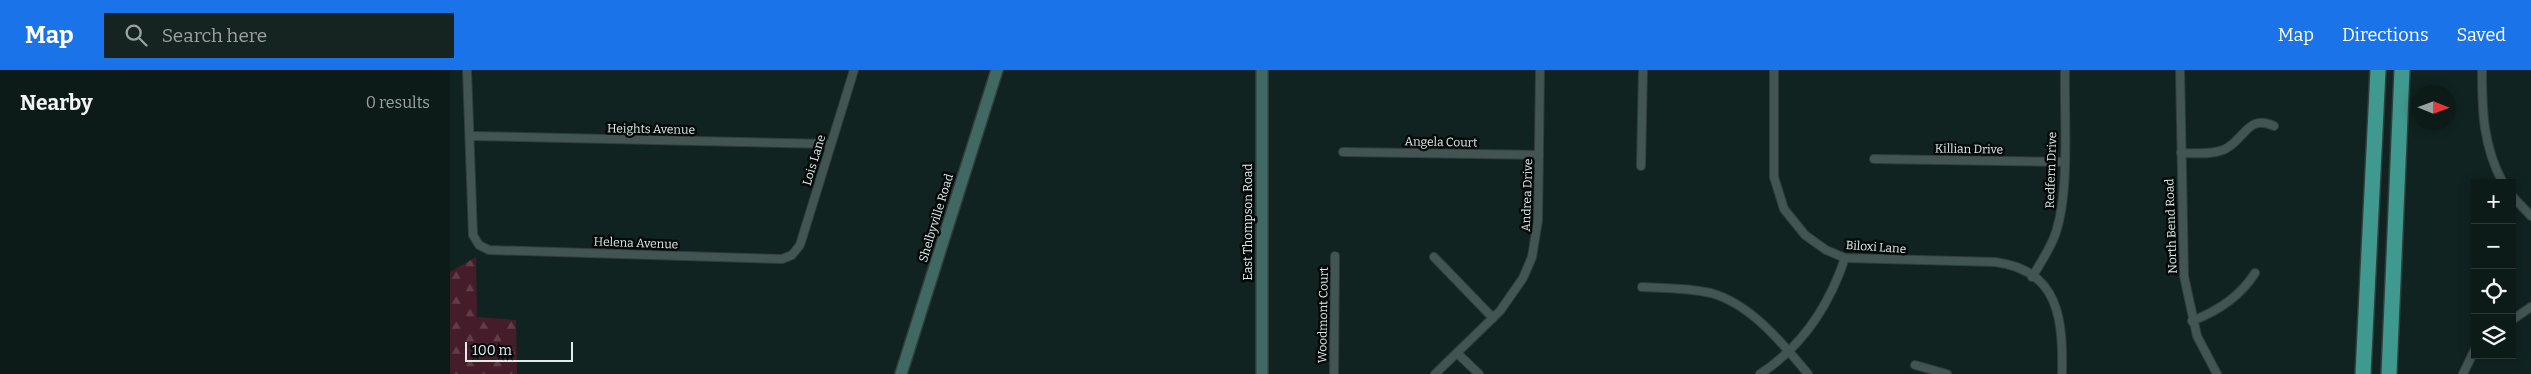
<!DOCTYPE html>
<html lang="en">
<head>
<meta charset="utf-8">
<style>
  :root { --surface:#0c1a18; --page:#152321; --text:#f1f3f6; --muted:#9aa1a2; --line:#2c3837; --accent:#1a73e8 }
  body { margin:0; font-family:Bitter,serif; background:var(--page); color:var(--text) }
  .controls { position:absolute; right:15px; bottom:15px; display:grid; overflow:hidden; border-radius:0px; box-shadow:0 2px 12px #0003 }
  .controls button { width:45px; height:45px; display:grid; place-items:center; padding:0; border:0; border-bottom:1px solid var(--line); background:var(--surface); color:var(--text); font:25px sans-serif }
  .compass { position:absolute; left:1961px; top:15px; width:45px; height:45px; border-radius:50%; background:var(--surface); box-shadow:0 2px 12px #0003; rotate:91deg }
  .scale { position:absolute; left:15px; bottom:12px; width:108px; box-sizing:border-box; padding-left:5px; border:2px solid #e0ecea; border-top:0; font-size:14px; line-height:18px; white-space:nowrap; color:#e0ecea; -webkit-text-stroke:4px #040a09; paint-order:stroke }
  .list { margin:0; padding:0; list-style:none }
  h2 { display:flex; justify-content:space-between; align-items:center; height:65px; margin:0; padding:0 20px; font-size:21px }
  h2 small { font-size:16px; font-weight:400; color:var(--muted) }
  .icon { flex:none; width:28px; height:28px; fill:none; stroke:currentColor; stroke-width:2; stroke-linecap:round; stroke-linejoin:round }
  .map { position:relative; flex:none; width:2081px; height:304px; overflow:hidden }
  header { display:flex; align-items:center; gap:30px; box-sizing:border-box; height:70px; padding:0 25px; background:var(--accent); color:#fff }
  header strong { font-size:24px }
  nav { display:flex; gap:28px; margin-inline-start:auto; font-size:18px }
  .search { width:350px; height:45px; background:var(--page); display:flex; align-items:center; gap:12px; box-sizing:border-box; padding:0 18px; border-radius:0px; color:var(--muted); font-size:19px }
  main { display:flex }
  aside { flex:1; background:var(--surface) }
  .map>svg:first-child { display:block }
  .forest { fill:url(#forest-firs) }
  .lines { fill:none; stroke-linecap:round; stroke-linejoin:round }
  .minor-casing { stroke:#313d3b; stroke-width:10 }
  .secondary-casing { stroke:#313d3b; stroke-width:14 }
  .motorway-casing { stroke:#313d3b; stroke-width:18 }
  .minor { stroke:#425552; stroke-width:8 }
  .secondary { stroke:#416964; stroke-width:11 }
  .motorway { stroke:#40998e; stroke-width:15 }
  .labels { text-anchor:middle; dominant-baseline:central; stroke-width:5; stroke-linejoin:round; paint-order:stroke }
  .street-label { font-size:12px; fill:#e0ecea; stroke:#040a09 }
</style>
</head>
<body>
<header>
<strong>Map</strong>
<div class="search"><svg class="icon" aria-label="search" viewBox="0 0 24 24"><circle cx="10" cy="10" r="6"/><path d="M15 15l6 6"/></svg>Search here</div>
<nav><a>Map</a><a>Directions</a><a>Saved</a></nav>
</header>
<main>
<aside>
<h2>Nearby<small>0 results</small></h2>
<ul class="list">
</ul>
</aside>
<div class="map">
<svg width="2081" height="304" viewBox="0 0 2081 304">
  <defs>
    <pattern id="forest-firs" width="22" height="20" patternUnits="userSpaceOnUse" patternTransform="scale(1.25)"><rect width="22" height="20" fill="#451c29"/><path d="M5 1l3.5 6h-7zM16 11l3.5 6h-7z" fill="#603d48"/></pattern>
  </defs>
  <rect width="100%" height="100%" fill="#102320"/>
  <polygon class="forest" points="26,187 27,247 66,250 67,304 0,304 0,202"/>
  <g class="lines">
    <defs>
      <g id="minor">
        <polyline points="17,0 23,165 29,175 39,180 332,189 342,185 350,175 404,0"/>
        <path d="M1324 0V107L1334 139 1355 165 1376 180 1395 188 1545 192C1610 200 1613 251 1612 304"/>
        <polyline points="1730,0 1734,206 1747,266 1767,304"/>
        <path d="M2032 0C2032 41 2033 76 2053 113"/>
        <polyline points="21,66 381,74"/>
        <polyline points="893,82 1089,85"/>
        <path d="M1731 83C1745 83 1760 85 1773 80 1794 72 1797 43 1824 56"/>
        <polyline points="1424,89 1614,92"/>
        <polyline points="1191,96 1193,0"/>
        <polyline points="2062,126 2081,146"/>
        <polyline points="984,187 1043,248"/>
        <path d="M1582 207C1591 192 1601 178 1606 162 1620 119 1614 47 1615 0"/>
        <path d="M1192 217C1215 218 1239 218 1261 223 1301 234 1333 274 1358 304"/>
        <polyline points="2062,250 2081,237"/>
        <path d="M1742 251C1768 241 1790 227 1805 203"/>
        <polyline points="1007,283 1029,304"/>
        <polyline points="1465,295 1497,304"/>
        <polyline points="884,304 885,186"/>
        <polyline points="985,304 1050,241 1073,208 1082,187 1088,150 1090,0"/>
        <path d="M1310 304C1353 276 1379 236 1395 188"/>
        <polyline points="2013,304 2025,279"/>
      </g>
      <g id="secondary">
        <polyline points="451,304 547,0"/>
        <polyline points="812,304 812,0"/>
      </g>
      <g id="motorway">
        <polyline points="1913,304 1928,0"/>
        <polyline points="1939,304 1952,0"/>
      </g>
    </defs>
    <use href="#minor" class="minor-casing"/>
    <use href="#secondary" class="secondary-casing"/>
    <use href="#motorway" class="motorway-casing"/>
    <use href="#minor" class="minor"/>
    <use href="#secondary" class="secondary"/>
    <use href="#motorway" class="motorway"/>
  </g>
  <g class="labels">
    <g class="street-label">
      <text transform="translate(201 59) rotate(1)">Heights Avenue</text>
      <text transform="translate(991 72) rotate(1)">Angela Court</text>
      <text transform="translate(1519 79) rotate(1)">Killian Drive</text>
      <text transform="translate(364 90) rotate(-73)">Lois Lane</text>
      <text transform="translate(1601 100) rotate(-88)">Redfern Drive</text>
      <text transform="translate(1077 125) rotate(-88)">Andrea Drive</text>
      <text transform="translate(486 148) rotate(-73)">Shelbyville Road</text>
      <text transform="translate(798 152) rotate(-90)">East Thompson Road</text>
      <text transform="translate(1721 156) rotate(-92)">North Bend Road</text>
      <text transform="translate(186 173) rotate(2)">Helena Avenue</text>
      <text transform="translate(1426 177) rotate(4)">Biloxi Lane</text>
      <text transform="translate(873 245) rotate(-89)">Woodmont Court</text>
    </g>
  </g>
</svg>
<div class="controls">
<button>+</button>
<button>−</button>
<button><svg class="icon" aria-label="locate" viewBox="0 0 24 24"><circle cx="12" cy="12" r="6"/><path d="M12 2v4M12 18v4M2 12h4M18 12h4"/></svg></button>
<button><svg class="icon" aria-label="layers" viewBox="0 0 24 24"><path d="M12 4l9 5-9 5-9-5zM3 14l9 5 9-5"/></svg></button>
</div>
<svg class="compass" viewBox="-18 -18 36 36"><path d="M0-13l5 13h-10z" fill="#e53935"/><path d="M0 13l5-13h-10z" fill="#9aa1a2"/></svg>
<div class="scale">100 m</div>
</div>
</main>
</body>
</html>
